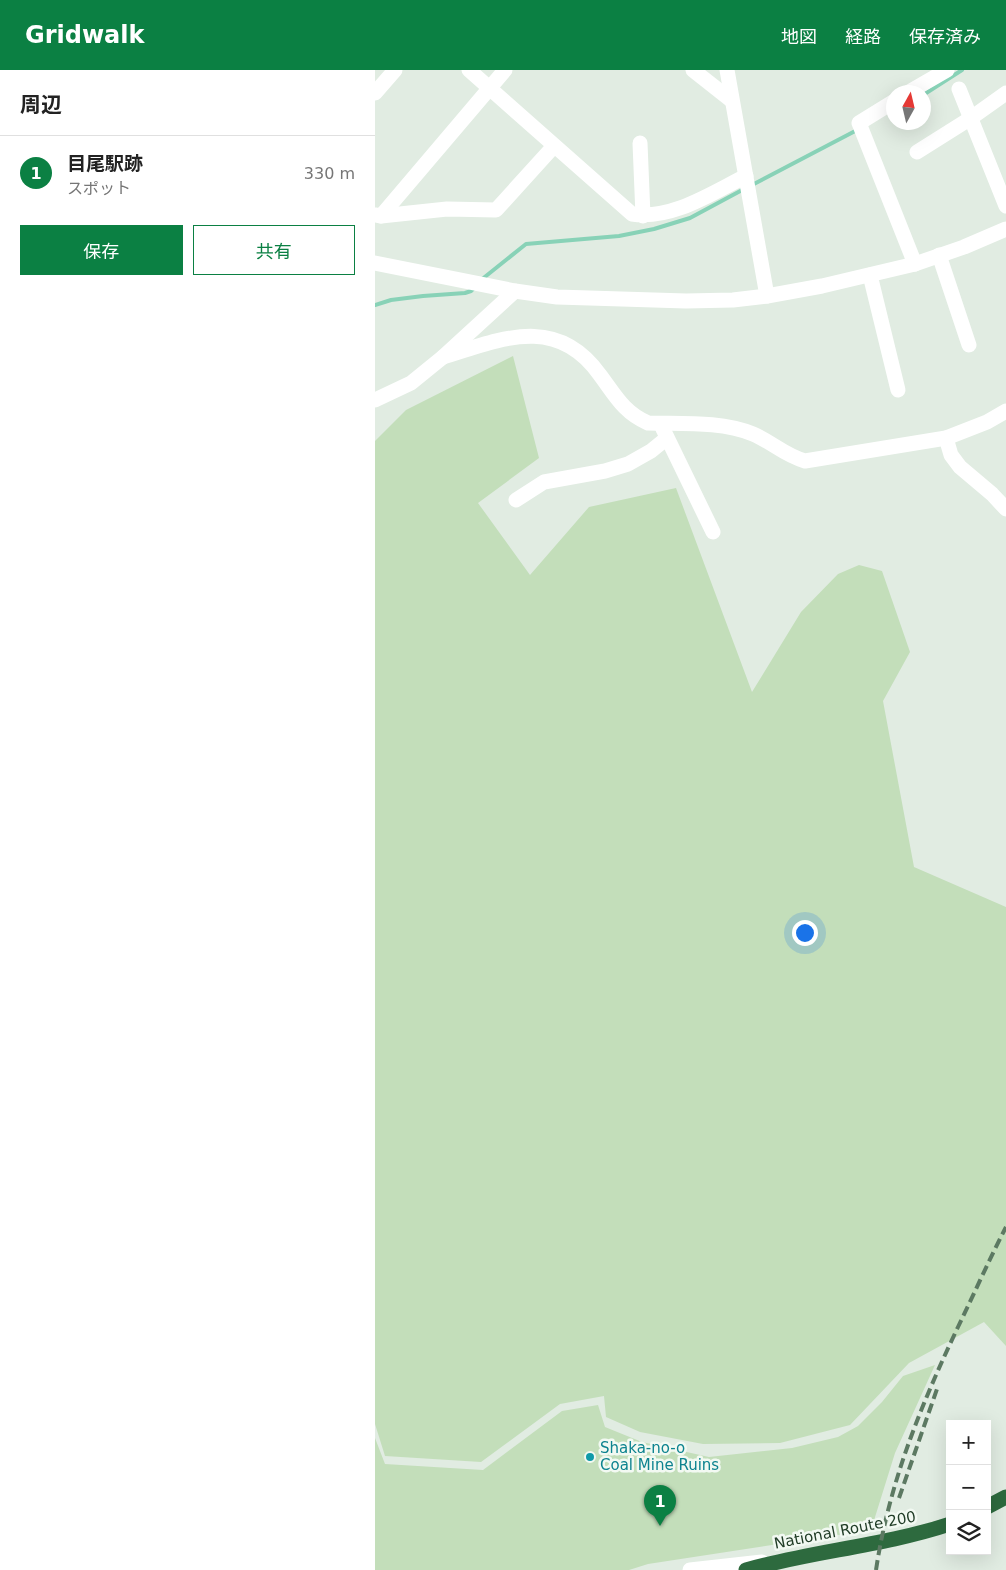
<!DOCTYPE html>
<html lang="ja">
<head>
<meta charset="utf-8">
<style>
  :root { --surface:#fff; --page:#f2f2f2; --text:#222; --muted:#767676; --line:#e0e0e0; --accent:#0b8043 }
  body { margin:0; font-family:"DejaVu Sans","Noto Sans JP",sans-serif; background:var(--page); color:var(--text) }
  .controls { position:absolute; right:15px; bottom:15px; display:grid; overflow:hidden; border-radius:0px; box-shadow:0 5px 20px #0002 }
  .controls button { width:45px; height:45px; display:grid; place-items:center; padding:0; border:0; border-bottom:1px solid var(--line); background:var(--surface); color:var(--text); font:25px sans-serif }
  .compass { position:absolute; left:511px; top:15px; width:45px; height:45px; border-radius:50%; background:var(--surface); box-shadow:0 5px 20px #0002; rotate:8deg }
  .you { position:absolute; left:429px; top:862px; width:18px; height:18px; margin:-12px; border:4px solid #fff; border-radius:50%; background:#1a73e8; box-shadow:0 0 0 8px #1a73e833 }
  .badge { display:grid; place-items:center; width:32px; height:32px; border-radius:50%; background:var(--accent); color:#fff; font-size:16px; font-weight:700 }
  .pin { position:absolute; translate:-50% -41px; filter:drop-shadow(0 1px 2px #0008) }
  .pin::after { content:''; position:absolute; top:26px; width:18px; height:15px; background:inherit; clip-path:polygon(0 0,100% 0,50% 100%) }
  .list { margin:0; padding:0; list-style:none }
  h2 { display:flex; justify-content:space-between; align-items:center; height:65px; margin:0; padding:0 20px; font-size:21px }
  h2 small { font-size:16px; font-weight:400; color:var(--muted) }
  .list li { display:grid; grid-template-columns:32px 1fr auto; gap:15px; align-items:center; box-sizing:border-box; height:75px; padding:0 20px; border-top:1px solid var(--line) }
  .list b { display:block; font-size:19px; white-space:nowrap }
  .list p { margin:0; font-size:16px; white-space:nowrap; color:var(--muted) }
  .list em { font-size:16px; font-style:normal; color:var(--muted) }
  .actions { display:flex; gap:10px; padding:15px 20px }
  .actions a { flex:1; padding:11px 0; border:1px solid var(--accent); border-radius:0px; text-align:center; font-size:18px; color:var(--accent) }
  .actions .main { background:var(--accent); color:#fff }
  .icon { flex:none; width:28px; height:28px; fill:none; stroke:currentColor; stroke-width:2; stroke-linecap:round; stroke-linejoin:round }
  .map { position:relative; flex:none; width:631px; height:1500px; overflow:hidden }
  header { display:flex; align-items:center; gap:30px; box-sizing:border-box; height:70px; padding:0 25px; background:var(--accent); color:#fff }
  header strong { font-size:24px }
  nav { display:flex; gap:28px; margin-inline-start:auto; font-size:18px }
  main { display:flex }
  aside { flex:1; background:var(--surface) }
  .map>svg:first-child { display:block }
  .green { fill:#c3deba }
  .lines { fill:none; stroke-linecap:round; stroke-linejoin:round }
  .stream { stroke:#88d2b7; stroke-width:4 }
  .minor { stroke:#fff; stroke-width:15 }
  .highway { stroke:#2d6a3e; stroke-width:15 }
  .rail { stroke:#5c7962; stroke-width:4; stroke-dasharray:10 5; stroke-linecap:butt }
  .culture-dot { fill:#0f9aa8; stroke:#f2f9f2; stroke-width:2 }
  .labels { text-anchor:middle; dominant-baseline:central; stroke-width:5; stroke-linejoin:round; paint-order:stroke }
  .culture-label { font-size:15px; fill:#0d838f; stroke:#f2f9f2; text-anchor:start }
  .street-label { font-size:15px; fill:#213d27; stroke:#f2f9f2 }
</style>
</head>
<body>
<header>
<strong>Gridwalk</strong>
<nav><a>地図</a><a>経路</a><a>保存済み</a></nav>
</header>
<main>
<aside>
<h2>周辺<small></small></h2>
<ul class="list">
<li><span class="badge">1</span><div><b>目尾駅跡</b><p>スポット</p></div><em>330 m</em></li>
</ul>
<div class="actions"><a class="main">保存</a><a>共有</a></div>
</aside>
<div class="map">
<svg width="631" height="1500" viewBox="0 0 631 1500">
  <rect width="100%" height="100%" fill="#e1ece2"/>
  <g class="green">
    <polygon points="138,286 164,388 103,433 155,505 214,437 301,418 377,622 426,542 463,504 484,495 507,501 535,582 508,631 539,797 631,837 631,1276 609,1252 534,1293 475,1355 405,1373 328,1374 265,1362 231,1347 229,1326 185,1334 106,1392 10,1386 0,1354 0,371 31,340"/>
    <polygon points="560,1295 520,1383 496,1460 273,1494 254,1500 0,1500 0,1368 10,1394 108,1400 187,1341 223,1335 230,1357 267,1372 334,1387 417,1378 463,1367 483,1356 507,1332 528,1306"/>
  </g>
  <g class="lines">
    <g class="stream">
      <polyline points="548,25 587,0"/>
      <polyline points="377,115 484,59"/>
      <polyline points="106,210 151,174 244,166 279,159 315,148 369,119"/>
      <polyline points="0,235 16,230 48,226 90,223 96,221 100,217"/>
    </g>
    <g class="minor">
      <path d="M94 0 257 144C297 150 337 123 371 106"/>
      <polyline points="318,0 356,30"/>
      <polyline points="352,0 392,226"/>
      <polyline points="584,19 631,136"/>
      <polyline points="534,22 572,0"/>
      <polyline points="0,23 20,0"/>
      <polyline points="518,32 484,53 540,194"/>
      <polyline points="265,73 268,146"/>
      <polyline points="542,82 596,48 631,23"/>
      <polyline points="0,145 6,146 130,0"/>
      <polyline points="6,146 72,139 121,140 179,76"/>
      <polyline points="564,185 594,275"/>
      <polyline points="0,193 140,221 182,227 311,231 358,230 392,226 447,216 540,194 589,177 631,159"/>
      <polyline points="495,205 523,320"/>
      <path d="M68 287C126 269 182 244 225 305 240 325 249 343 273 353 307 354 346 351 378 364 397 372 409 385 430 391L571 368 612 352 631 341"/>
      <polyline points="0,330 36,313 68,287 140,221"/>
      <polyline points="288,359 338,462"/>
      <polyline points="571,368 576,385 585,397 617,424 631,439"/>
      <polyline points="141,430 169,412 230,401 253,394 276,381 292,368"/>
      <polyline points="315,1500 387,1492"/>
    </g>
    <g class="highway">
      <polyline points="612,1437 631,1427"/>
      <path d="M371 1500C438 1481 509 1476 575 1454"/>
    </g>
    <g class="rail">
      <polyline points="524,1428 562,1319"/>
      <path d="M501 1500C514 1413 546 1335 583 1257 599 1224 614 1190 631 1157"/>
    </g>
  </g>
  <circle class="culture-dot" cx="215" cy="1387" r="5"/>
  <g class="labels">
    <g class="culture-label">
      <text x="225" y="1378">Shaka-no-o<tspan x="225" dy="17">Coal Mine Ruins</tspan></text>
    </g>
    <g class="street-label">
      <text transform="translate(470 1460) rotate(-11)">National Route 200</text>
    </g>
  </g>
</svg>
<div class="controls">
<button>+</button>
<button>−</button>
<button><svg class="icon" aria-label="layers" viewBox="0 0 24 24"><path d="M12 4l9 5-9 5-9-5zM3 14l9 5 9-5"/></svg></button>
</div>
<svg class="compass" viewBox="-18 -18 36 36"><path d="M0-13l5 13h-10z" fill="#e53935"/><path d="M0 13l5-13h-10z" fill="#767676"/></svg>
<div class="you"></div>
<div class="pin badge" style="left:285px;top:1456px">1</div>
</div>
</main>
</body>
</html>
